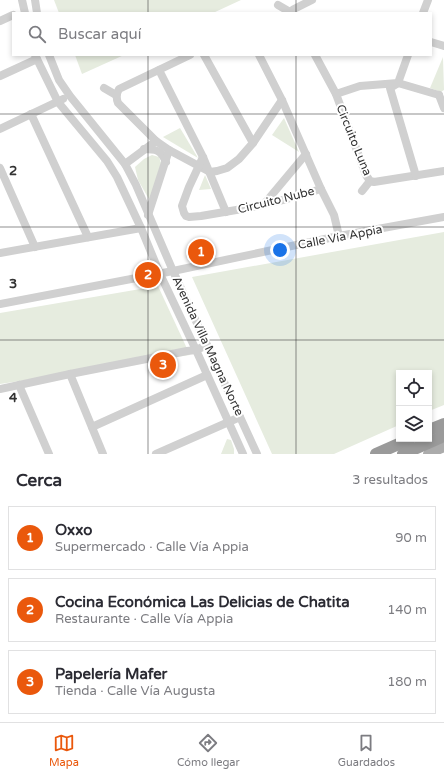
<!DOCTYPE html>
<html lang="es">
<head>
<meta charset="utf-8">
<style>
  :root { --surface:#fff; --page:#f7f7f7; --text:#2b2b33; --muted:#7c7c81; --line:#e1e1e2; --accent:#ea580c }
  body { margin:0; font-family:"Varela Round",sans-serif; background:var(--page); color:var(--text) }
  .controls { position:absolute; right:12px; bottom:12px; display:grid; overflow:hidden; border-radius:0px; box-shadow:0 2px 6px #0003 }
  .controls button { width:36px; height:36px; display:grid; place-items:center; padding:0; border:0; border-bottom:1px solid var(--line); background:var(--surface); color:var(--text); font:20px sans-serif }
  .you { position:absolute; left:280px; top:250px; width:14px; height:14px; margin:-10px; border:3px solid #fff; border-radius:50%; background:#1a73e8; box-shadow:0 0 0 6px #1a73e833 }
  .badge { display:grid; place-items:center; width:26px; height:26px; border-radius:50%; background:var(--accent); color:#fff; font-size:13px; font-weight:700 }
  .pin { position:absolute; translate:-50% -50%; border:2px solid #fff; box-shadow:0 1px 4px #0006 }
  .list { margin:0; padding:0; list-style:none }
  h2 { display:flex; justify-content:space-between; align-items:center; height:52px; margin:0; padding:0 16px; font-size:17px }
  h2 small { font-size:13px; font-weight:400; color:var(--muted) }
  .list li { display:grid; grid-template-columns:26px 1fr auto; gap:12px; align-items:center; box-sizing:border-box; height:64px; margin:0 8px 8px; padding:0 8px; border:1px solid var(--line); border-radius:0px }
  .list b { display:block; font-size:15px; white-space:nowrap }
  .list p { margin:0; font-size:13px; white-space:nowrap; color:var(--muted) }
  .list em { font-size:13px; font-style:normal; color:var(--muted) }
  .icon { flex:none; width:22px; height:22px; fill:none; stroke:currentColor; stroke-width:2; stroke-linecap:round; stroke-linejoin:round }
  .map { position:relative; flex:none; width:444px; height:454px; overflow:hidden }
  .search { position:absolute; background:var(--surface); box-shadow:0 2px 6px #0003; left:12px; right:12px; top:12px; height:44px; display:flex; align-items:center; gap:10px; box-sizing:border-box; padding:0 14px; border-radius:0px; color:var(--muted); font-size:15px }
  .sheet { height:268px; background:var(--surface) }
  nav { display:flex; justify-content:space-around; align-items:center; box-sizing:border-box; height:56px; border-top:1px solid var(--line); background:var(--surface); font-size:11px; color:var(--muted) }
  nav a { display:grid; justify-items:center; gap:2px }
  nav .on { color:var(--accent) }
  .map>svg:first-child { display:block }
  .green { fill:#e6ecdf }
  .lines { fill:none; stroke-linecap:round; stroke-linejoin:round }
  .minor { stroke:#d0d0d0; stroke-width:8 }
  .major { stroke:#ababab; stroke-width:10 }
  .highway { stroke:#9a9a9a; stroke-width:12 }
  .grid { fill:none; stroke:#333; stroke-width:1; stroke-opacity:0.55 }
  .labels { text-anchor:middle; dominant-baseline:central; stroke-width:4; stroke-linejoin:round; paint-order:stroke }
  .street-label { font-size:12px; fill:#333; stroke:#fff }
  .grid-label { font-size:13px; text-anchor:middle; font-weight:bold; fill:#333; stroke:#fff; stroke-width:4; stroke-linejoin:round; paint-order:stroke }
</style>
</head>
<body>
<div class="map">
<svg width="444" height="454" viewBox="0 0 444 454">
  <rect width="100%" height="100%" fill="#fff"/>
  <g class="green">
    <polygon points="54,0 241,0 213,13 59,13"/>
    <polygon points="75,55 124,55 82,74"/>
    <polygon points="443,57 444,90 441,92 430,88"/>
    <polygon points="284,118 299,152 272,135"/>
    <polygon points="180,128 198,158 163,137"/>
    <polygon points="152,155 159,157 161,163 150,201 138,180 135,167 144,159"/>
    <polygon points="205,175 211,189 199,190"/>
    <polygon points="444,232 444,405 429,411 429,373 399,373 399,425 334,454 272,454 192,277"/>
    <polygon points="158,286 190,355 0,384 0,313"/>
    <polygon points="227,439 231,440 234,449 234,454 221,454"/>
  </g>
  <g class="lines">
    <g class="minor">
      <polyline points="22,0 25,13"/>
      <polyline points="35,0 37,13"/>
      <polyline points="278,5 290,12"/>
      <polyline points="290,12 294,9 312,0"/>
      <polyline points="423,13 428,0"/>
      <polyline points="0,21 13,15"/>
      <polyline points="431,42 444,46"/>
      <polyline points="35,55 58,102 107,161 117,177 141,228 160,274 196,350 243,454"/>
      <polyline points="49,55 59,80 70,96 125,164 136,185 173,271 257,454"/>
      <path d="M190 55 119 89C116 94 116 98 118 103L156 141 169 150 210 172 217 171 227 168 239 159 253 143 282 100"/>
      <polyline points="204,55 253,143"/>
      <polyline points="259,55 282,100 321,189 334,215 339,236"/>
      <polyline points="315,55 336,94 366,175 370,181 374,182 444,171"/>
      <polyline points="408,55 398,83 390,88 416,176"/>
      <polyline points="159,70 203,157 226,212"/>
      <polyline points="0,76 37,59"/>
      <polyline points="104,88 116,95"/>
      <polyline points="336,94 360,86 398,83 439,95"/>
      <polyline points="439,95 444,108"/>
      <polyline points="31,114 88,237"/>
      <polyline points="0,129 63,99"/>
      <path d="M144 149C156 149 161 150 166 162"/>
      <polyline points="203,157 189,187 182,206 184,213 186,216 189,217 201,216 248,208 287,199 321,189"/>
      <polyline points="125,164 156,141"/>
      <polyline points="0,168 35,247"/>
      <polyline points="362,191 370,181"/>
      <polyline points="265,203 306,154"/>
      <polyline points="148,215 169,150"/>
      <polyline points="0,253 141,228"/>
      <polyline points="0,304 173,271 339,236 444,217"/>
      <polyline points="70,374 103,454"/>
      <polyline points="19,385 49,454"/>
      <polyline points="0,389 70,374 187,351 196,350 207,345"/>
      <polyline points="92,427 207,375"/>
      <polyline points="156,454 240,417"/>
    </g>
    <polyline class="major" points="428,454 444,447"/>
    <g class="highway">
      <polyline points="429,430 444,424"/>
      <polyline points="376,454 410,439"/>
      <polyline points="403,454 444,436"/>
    </g>
  </g>
  <path class="grid" d="M148 0V13M296 0V13M148 55V454M296 55V454M0 114H444M0 227H444M0 340H444"/>
  <g class="labels">
    <g class="street-label">
      <text transform="translate(354 140) rotate(68)">Circuito Luna</text>
      <text transform="translate(276 200) rotate(-14)">Circuito Nube</text>
      <text transform="translate(340 237) rotate(-11)">Calle Vía Appia</text>
      <text transform="translate(208 346) rotate(65)">Avenida Villa Magna Norte</text>
    </g>
  </g>
  <g class="grid-label">
    <text x="13" y="175">2</text>
    <text x="13" y="288">3</text>
    <text x="13" y="402">4</text>
  </g>
</svg>
<div class="controls">
<button><svg class="icon" aria-label="locate" viewBox="0 0 24 24"><circle cx="12" cy="12" r="6"/><path d="M12 2v4M12 18v4M2 12h4M18 12h4"/></svg></button>
<button><svg class="icon" aria-label="layers" viewBox="0 0 24 24"><path d="M12 4l9 5-9 5-9-5zM3 14l9 5 9-5"/></svg></button>
</div>
<div class="you"></div>
<div class="pin badge" style="left:201px;top:252px">1</div>
<div class="pin badge" style="left:148px;top:275px">2</div>
<div class="pin badge" style="left:163px;top:365px">3</div>
<div class="search"><svg class="icon" aria-label="search" viewBox="0 0 24 24"><circle cx="10" cy="10" r="6"/><path d="M15 15l6 6"/></svg>Buscar aquí</div>
</div>
<section class="sheet">
<h2>Cerca<small>3 resultados</small></h2>
<ul class="list">
<li><span class="badge">1</span><div><b>Oxxo</b><p>Supermercado · Calle Vía Appia</p></div><em>90 m</em></li>
<li><span class="badge">2</span><div><b>Cocina Económica Las Delicias de Chatita</b><p>Restaurante · Calle Vía Appia</p></div><em>140 m</em></li>
<li><span class="badge">3</span><div><b>Papelería Mafer</b><p>Tienda · Calle Vía Augusta</p></div><em>180 m</em></li>
</ul>
</section>
<nav>
<a class="on"><svg class="icon" aria-label="map" viewBox="0 0 24 24"><path d="M3 6l6-2 6 2 6-2v14l-6 2-6-2-6 2zM9 4v14M15 6v14"/></svg>Mapa</a>
<a><svg class="icon" aria-label="directions" viewBox="0 0 24 24"><path d="M12 3l9 9-9 9-9-9zM9 14v-3h6M13 9l2 2-2 2"/></svg>Cómo llegar</a>
<a><svg class="icon" aria-label="saved" viewBox="0 0 24 24"><path d="M7 4h10v16l-5-4-5 4z"/></svg>Guardados</a>
</nav>
</body>
</html>
